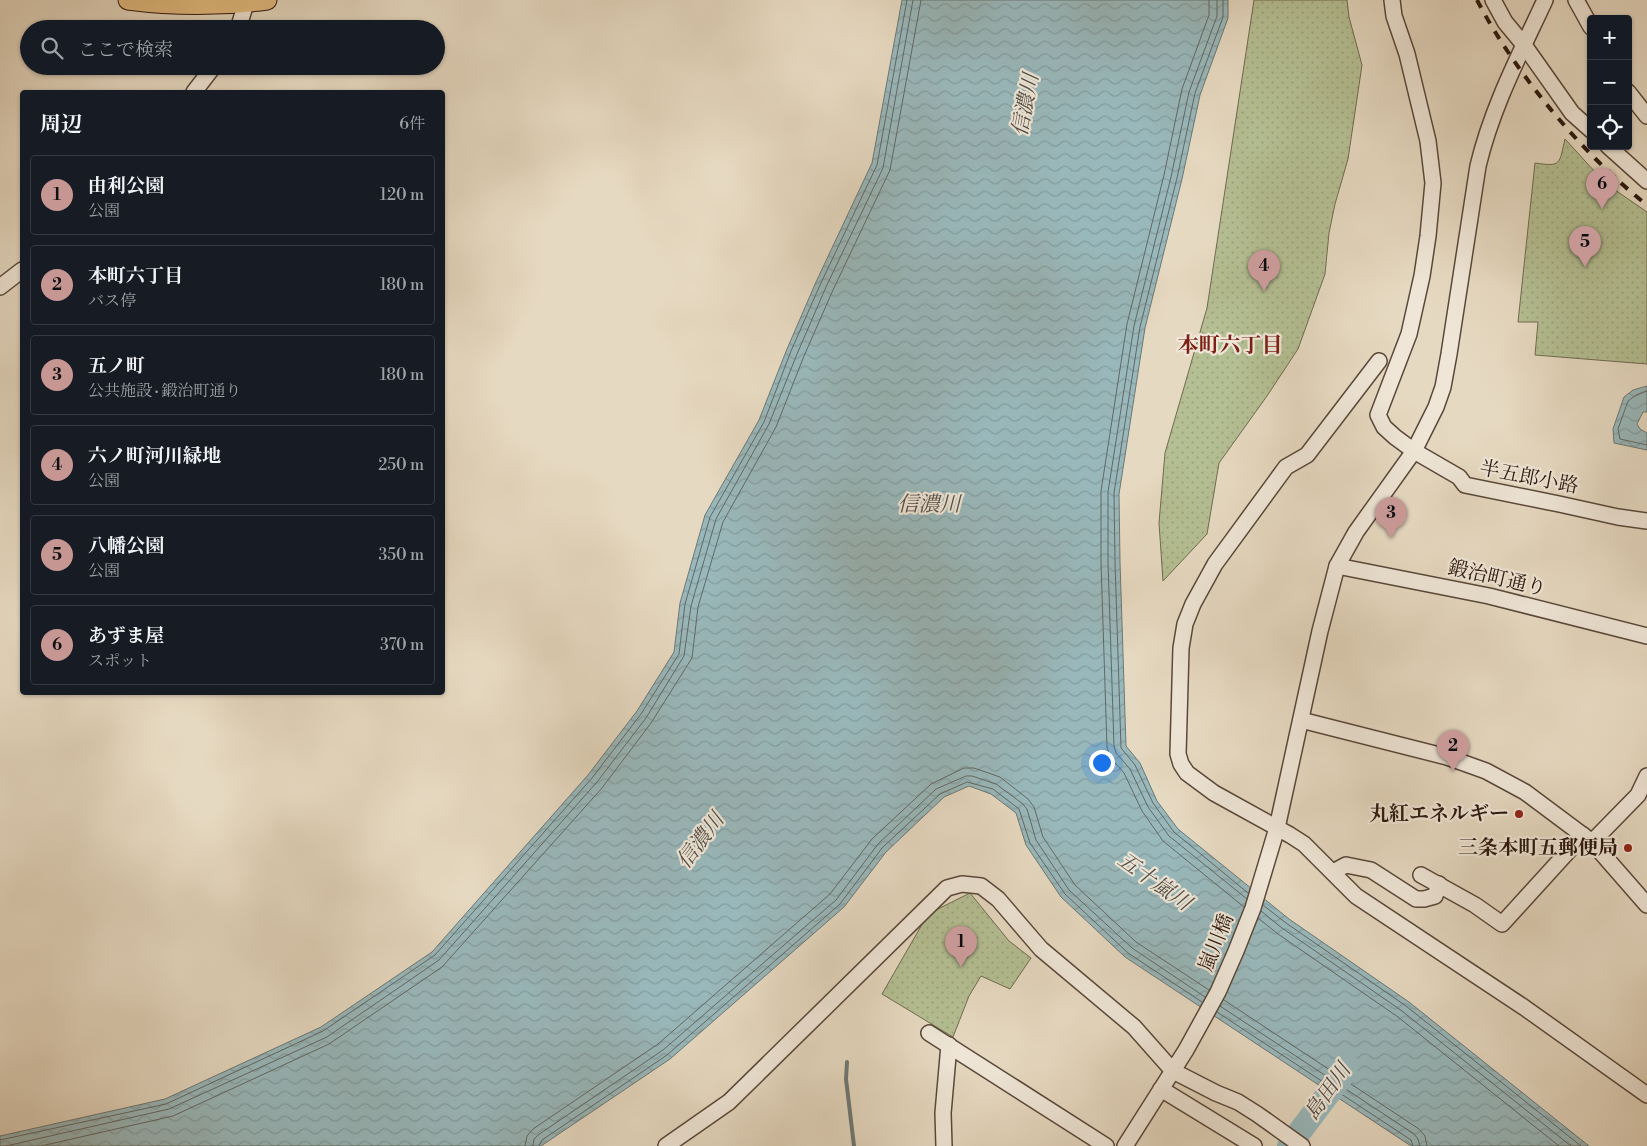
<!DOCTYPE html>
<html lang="ja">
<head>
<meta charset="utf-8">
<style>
  :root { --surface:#171b24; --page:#242831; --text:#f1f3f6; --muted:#9ea1a6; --line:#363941; --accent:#c59692 }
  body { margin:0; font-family:"Libre Bodoni","Noto Serif JP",serif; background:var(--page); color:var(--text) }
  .controls { position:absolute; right:15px; top:15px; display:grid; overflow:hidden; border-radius:5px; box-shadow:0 1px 4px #0004 }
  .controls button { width:45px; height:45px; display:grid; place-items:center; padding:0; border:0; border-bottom:1px solid var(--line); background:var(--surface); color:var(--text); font:25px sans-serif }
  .you { position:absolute; left:1101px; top:762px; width:18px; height:18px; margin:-12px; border:4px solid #fff; border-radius:50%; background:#1a73e8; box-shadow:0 0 0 8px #1a73e833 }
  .badge { display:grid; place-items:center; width:32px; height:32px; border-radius:50%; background:var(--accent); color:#111; font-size:16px; font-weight:700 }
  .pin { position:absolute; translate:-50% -41px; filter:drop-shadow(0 1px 2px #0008) }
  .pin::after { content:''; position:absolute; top:26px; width:18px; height:15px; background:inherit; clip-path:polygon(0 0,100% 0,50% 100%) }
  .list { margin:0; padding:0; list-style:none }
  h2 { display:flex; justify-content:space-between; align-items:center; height:65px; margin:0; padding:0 20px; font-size:21px }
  h2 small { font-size:16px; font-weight:400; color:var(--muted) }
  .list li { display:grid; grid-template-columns:32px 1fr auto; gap:15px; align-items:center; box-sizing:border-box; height:80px; margin:0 10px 10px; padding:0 10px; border:1px solid var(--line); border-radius:5px }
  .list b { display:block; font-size:19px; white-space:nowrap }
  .list p { margin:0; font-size:16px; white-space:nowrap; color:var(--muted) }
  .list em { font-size:16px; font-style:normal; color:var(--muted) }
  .icon { flex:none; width:28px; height:28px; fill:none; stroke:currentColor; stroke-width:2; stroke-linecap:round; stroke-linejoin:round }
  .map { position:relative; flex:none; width:1647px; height:1146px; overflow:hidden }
  .search { position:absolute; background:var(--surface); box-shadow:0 1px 4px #0004; left:20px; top:20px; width:425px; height:55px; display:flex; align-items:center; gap:12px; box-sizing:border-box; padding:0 18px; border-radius:28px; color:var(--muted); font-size:19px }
  .panel { position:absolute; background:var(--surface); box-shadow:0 1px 4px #0004; left:20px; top:90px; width:425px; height:605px; border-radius:5px }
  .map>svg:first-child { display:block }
  .park { fill:url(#park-dots); stroke:#706b50 }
  .water { fill:url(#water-waves); stroke:#6d7875 }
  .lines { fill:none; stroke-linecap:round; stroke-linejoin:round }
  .shore { stroke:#626864; stroke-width:1 }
  .stream { stroke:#6d7875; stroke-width:4 }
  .river { stroke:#99b8bb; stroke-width:24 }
  .minor-casing { stroke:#5a483a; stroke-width:18 }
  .major-casing { stroke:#2b170d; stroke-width:21 }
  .minor { stroke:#efe6d7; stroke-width:15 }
  .major { stroke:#e3bc80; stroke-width:19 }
  .rail { stroke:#2b170d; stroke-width:4; stroke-dasharray:9 9; stroke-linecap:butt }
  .poi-dot { fill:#8f2418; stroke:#efe6d7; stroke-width:2 }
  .labels { text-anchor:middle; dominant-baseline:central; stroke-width:4.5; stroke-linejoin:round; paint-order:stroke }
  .street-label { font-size:20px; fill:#2b170d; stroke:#efe6d7 }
  .poi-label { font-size:20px; font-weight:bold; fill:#2b170d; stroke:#efe6d7; text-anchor:end }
  .water-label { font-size:21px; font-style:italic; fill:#524f4a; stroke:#efe6d7 }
  .neighbourhood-label { font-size:21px; font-weight:bold; fill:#7a1f14; stroke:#efe6d7 }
</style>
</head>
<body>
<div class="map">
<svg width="1647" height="1146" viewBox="0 0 1647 1146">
  <defs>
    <pattern id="park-dots" width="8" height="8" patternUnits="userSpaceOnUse" patternTransform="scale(1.25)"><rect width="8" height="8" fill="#b4bf93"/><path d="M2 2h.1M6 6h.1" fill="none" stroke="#9ba37e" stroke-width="1.8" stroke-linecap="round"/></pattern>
    <pattern id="water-waves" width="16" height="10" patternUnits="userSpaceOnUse" patternTransform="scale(1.25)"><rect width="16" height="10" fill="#99b8bb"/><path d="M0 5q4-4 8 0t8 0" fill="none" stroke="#849da0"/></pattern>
  </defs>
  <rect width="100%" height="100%" fill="#e6d9c1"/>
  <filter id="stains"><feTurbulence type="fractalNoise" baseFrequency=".004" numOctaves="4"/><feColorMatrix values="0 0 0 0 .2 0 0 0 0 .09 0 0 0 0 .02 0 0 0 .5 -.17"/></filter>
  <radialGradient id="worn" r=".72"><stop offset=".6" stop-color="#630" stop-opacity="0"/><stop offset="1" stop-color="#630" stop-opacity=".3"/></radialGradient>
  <g class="park">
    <polygon points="1254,0 1347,0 1349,17 1362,65 1348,159 1335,204 1329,233 1325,274 1298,349 1267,396 1219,463 1207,534 1163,581 1159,523 1165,453 1207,308"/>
    <path d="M1565 139 1596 173 1615 190 1647 212V364L1535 355 1538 322H1518L1535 163C1562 167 1559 164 1565 139Z"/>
    <polygon points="970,893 1009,941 1031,958 1010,989 981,976 969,996 953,1037 882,994 928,914"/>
  </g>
  <g class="water">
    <polygon points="902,0 1228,0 1228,18 1200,95 1182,179 1145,328 1119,494 1120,562 1126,746 1140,763 1157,801 1178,829 1289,919 1409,1002 1589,1146 1411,1146 1125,957 1061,897 1026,845 1016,813 991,794 969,786 944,797 886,852 844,907 670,1059 541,1146 0,1146 0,1136 165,1099 321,1027 432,952 588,775 637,711 674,652 680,603 705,515 759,420 787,349 816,282 872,163"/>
    <polygon points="1647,386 1647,412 1643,412 1637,424 1640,429 1647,433 1647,450 1614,443 1613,429 1624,397 1633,390"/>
  </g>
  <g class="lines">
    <g class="shore">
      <polyline points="1209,0 1209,15 1182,89 1164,175 1127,324 1101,491 1101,563 1107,747 1110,757 1124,773 1142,811 1163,841 1244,907"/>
      <polyline points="1217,0 1217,16 1189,92 1171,177 1134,326 1108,492 1108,562 1114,746 1116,753 1130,769 1148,807 1169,836 1247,899"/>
      <polyline points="1223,0 1223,17 1195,93 1177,178 1140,327 1114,493 1115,562 1121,748 1135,765 1153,803 1174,832 1248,893"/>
      <polyline points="1647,391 1636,395 1628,401 1618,429 1620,439 1647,445"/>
      <polyline points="1263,905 1286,923 1406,1006 1581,1146"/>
      <polyline points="1261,911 1282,928 1402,1011 1571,1146"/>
      <polyline points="1258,918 1278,934 1398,1017 1559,1146"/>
      <polyline points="1224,1000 1419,1129 1425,1136 1427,1146"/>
      <polyline points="1220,1006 1414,1134 1418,1139 1420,1146"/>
      <polyline points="1217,1012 1411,1140 1413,1146"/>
      <polyline points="0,1140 166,1104 323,1031 435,955 592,778 641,714 679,654 685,604 710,517 764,422 791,351 820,285 877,165 907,0"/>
      <polyline points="6,1146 169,1109 327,1037 439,960 597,782 646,718 684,656 691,606 716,519 769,424 797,354 826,287 883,168 913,0"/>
      <polyline points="41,1146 173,1116 329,1044 442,967 602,788 651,723 692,658 698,607 723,522 776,427 804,356 833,290 890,170 921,0"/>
      <polyline points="525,1146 527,1136 533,1129 658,1044 830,894 872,839 931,784 964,768 974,768 1000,777 1028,799 1034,807 1043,837 1075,885 1136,942 1209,990"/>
      <polyline points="533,1146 534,1139 538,1135 663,1050 836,900 878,844 936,789 966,776 972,776 996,784 1023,804 1027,809 1036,840 1069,890 1132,948 1205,997"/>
      <polyline points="539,1146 542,1140 667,1055 840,904 882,848 940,794 967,782 993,789 1019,809 1030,843 1065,894 1128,953 1202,1002"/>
    </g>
    <polyline class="stream" points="847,1062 846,1079 854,1146"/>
    <polyline class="river" points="1289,1146 1341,1077 1347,1065"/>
    <defs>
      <g id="minor">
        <polyline points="1392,0 1394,16 1407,54 1428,141 1433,183 1428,236 1422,276 1409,334 1378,415 1384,427 1395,437 1414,451 1459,477 1465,485 1559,504 1618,517 1647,521"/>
        <polyline points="1493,0 1505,22 1524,45 1572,113 1591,130"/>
        <polyline points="1576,0 1591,27"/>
        <polyline points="238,29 247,0"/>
        <polyline points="194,92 214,66"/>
        <polyline points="1628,92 1647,116"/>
        <polyline points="1608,146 1647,181"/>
        <polyline points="0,287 22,270"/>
        <polyline points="1379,361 1307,455 1286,467 1215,564 1193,604 1185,624 1181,648 1178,754 1181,764 1187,773 1214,793 1290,835 1304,844 1356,896 1525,1008 1647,1095"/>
        <polyline points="1337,566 1489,596 1647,636"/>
        <polyline points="1301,720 1447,757 1486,771 1525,792 1592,842 1647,905"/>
        <polyline points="1592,842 1638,795 1647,776"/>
        <polyline points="1333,872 1346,865 1371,870 1416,899 1424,899 1435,896 1439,884"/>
        <polyline points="1421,875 1475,905 1502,924 1583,835"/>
        <polyline points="929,1033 1106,1146"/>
        <polyline points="1161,1089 1254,1146"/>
        <polyline points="666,1146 729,1102 947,888 962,884 981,886 998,899 1041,949 1134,1027 1173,1071 1216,1093 1238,1102 1257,1114 1302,1146"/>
        <polyline points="944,1146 943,1113 949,1045"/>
        <path d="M1125 1146 1186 1050 1218 992 1236 951 1253 908 1277 828 1320 631 1337 566 1356 532 1414 451 1436 407 1443 387 1449 354 1478 166C1492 107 1520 54 1545 0"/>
      </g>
      <path id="major" d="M128 0C174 6 221 6 267 0"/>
    </defs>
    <use href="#minor" class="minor-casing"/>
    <use href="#major" class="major-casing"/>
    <use href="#minor" class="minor"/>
    <use href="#major" class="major"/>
    <path class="rail" d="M1477 0C1515 73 1582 154 1647 205"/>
  </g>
  <g class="poi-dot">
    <circle cx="1519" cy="814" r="5"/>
    <circle cx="1628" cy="848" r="5"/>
  </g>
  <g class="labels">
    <g class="street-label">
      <text transform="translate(1529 478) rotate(11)">半五郎小路</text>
      <text transform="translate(1497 579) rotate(13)">鍛治町通り</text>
      <text transform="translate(1217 943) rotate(-68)">嵐川橋</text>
    </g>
    <g class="poi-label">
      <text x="1509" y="814">丸紅エネルギー</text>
      <text x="1618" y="848">三条本町五郵便局</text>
    </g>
    <g class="water-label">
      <text transform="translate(1026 105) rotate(-79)">信濃川</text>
      <text x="929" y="505">信濃川</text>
      <text transform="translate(701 841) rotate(-53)">信濃川</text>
      <text transform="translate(1154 882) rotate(35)">五十嵐川</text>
      <text transform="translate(1328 1092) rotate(-55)">島田川</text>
    </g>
    <g class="neighbourhood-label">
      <text x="1230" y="346">本町六丁目</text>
    </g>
  </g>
  <rect width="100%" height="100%" filter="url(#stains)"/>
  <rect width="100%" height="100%" fill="url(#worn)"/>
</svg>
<div class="controls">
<button>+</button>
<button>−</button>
<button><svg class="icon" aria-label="locate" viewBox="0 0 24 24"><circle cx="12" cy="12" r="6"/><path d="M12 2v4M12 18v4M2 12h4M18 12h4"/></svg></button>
</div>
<div class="you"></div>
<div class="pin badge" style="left:961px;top:967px">1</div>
<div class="pin badge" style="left:1453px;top:771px">2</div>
<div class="pin badge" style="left:1391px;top:538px">3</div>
<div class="pin badge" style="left:1264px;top:291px">4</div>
<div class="pin badge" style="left:1585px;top:267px">5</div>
<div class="pin badge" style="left:1602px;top:209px">6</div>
<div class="search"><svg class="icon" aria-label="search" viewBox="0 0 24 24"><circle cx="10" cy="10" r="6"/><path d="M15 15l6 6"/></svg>ここで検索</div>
<section class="panel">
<h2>周辺<small>6件</small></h2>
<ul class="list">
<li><span class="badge">1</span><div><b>由利公園</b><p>公園</p></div><em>120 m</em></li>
<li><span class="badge">2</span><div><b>本町六丁目</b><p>バス停</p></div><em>180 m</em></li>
<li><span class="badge">3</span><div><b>五ノ町</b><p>公共施設 · 鍛治町通り</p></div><em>180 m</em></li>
<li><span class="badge">4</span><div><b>六ノ町河川緑地</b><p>公園</p></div><em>250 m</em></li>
<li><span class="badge">5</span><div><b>八幡公園</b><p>公園</p></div><em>350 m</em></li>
<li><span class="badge">6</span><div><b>あずま屋</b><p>スポット</p></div><em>370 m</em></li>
</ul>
</section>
</div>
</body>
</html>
